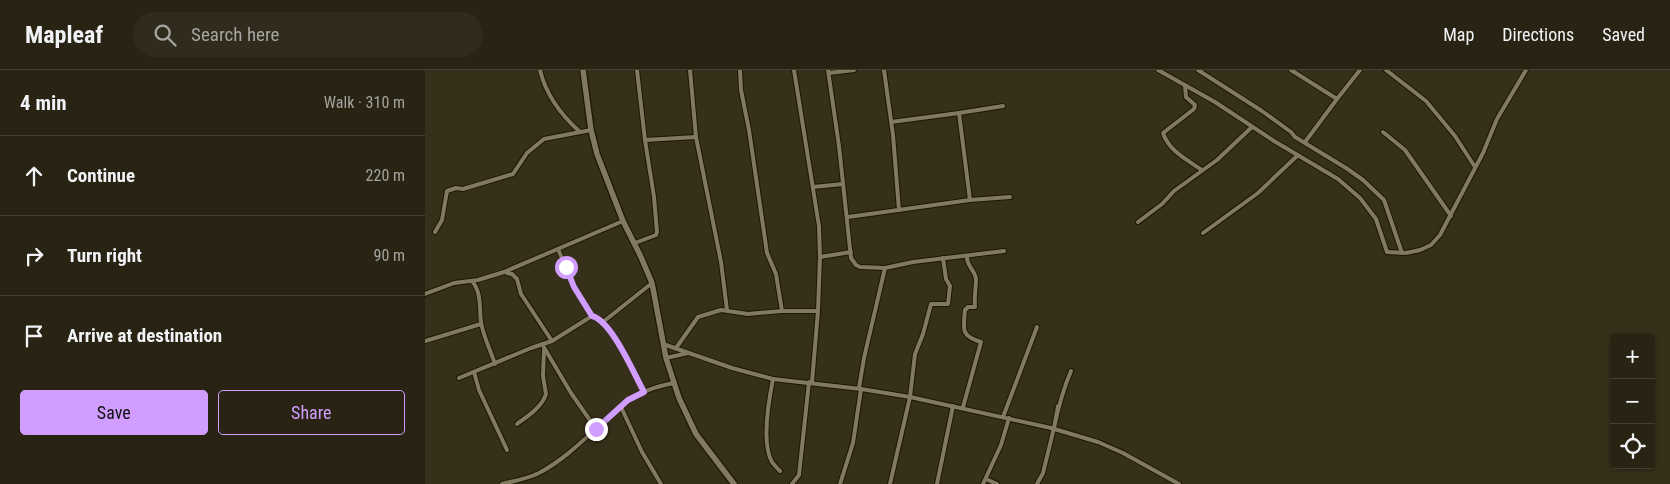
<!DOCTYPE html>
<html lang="en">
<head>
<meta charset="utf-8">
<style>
  :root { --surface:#282313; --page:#302b1c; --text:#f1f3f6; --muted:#a5a4a0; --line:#444033; --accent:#d19dfe }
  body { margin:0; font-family:"Roboto Condensed",sans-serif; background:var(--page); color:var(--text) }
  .controls { position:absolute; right:15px; bottom:15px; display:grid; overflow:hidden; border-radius:5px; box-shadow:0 1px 4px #0004 }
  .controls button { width:45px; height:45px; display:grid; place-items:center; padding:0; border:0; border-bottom:1px solid var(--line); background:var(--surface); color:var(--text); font:25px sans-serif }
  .stop { position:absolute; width:15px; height:15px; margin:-11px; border:4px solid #d19dfe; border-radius:50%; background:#fff }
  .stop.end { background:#d19dfe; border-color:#fff; box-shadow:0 1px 5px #0008 }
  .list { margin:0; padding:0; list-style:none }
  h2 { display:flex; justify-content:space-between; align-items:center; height:65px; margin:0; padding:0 20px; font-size:21px }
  h2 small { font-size:16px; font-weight:400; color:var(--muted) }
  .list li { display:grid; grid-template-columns:32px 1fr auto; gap:15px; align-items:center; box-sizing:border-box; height:80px; padding:0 20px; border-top:1px solid var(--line) }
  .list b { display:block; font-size:19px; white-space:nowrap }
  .list em { font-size:16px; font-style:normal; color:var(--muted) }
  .actions { display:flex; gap:10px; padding:15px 20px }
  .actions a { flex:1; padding:11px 0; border:1px solid var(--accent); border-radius:5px; text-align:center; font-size:18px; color:var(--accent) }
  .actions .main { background:var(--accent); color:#111 }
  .icon { flex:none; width:28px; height:28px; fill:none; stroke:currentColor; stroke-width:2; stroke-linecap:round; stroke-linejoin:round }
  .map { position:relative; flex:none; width:1245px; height:414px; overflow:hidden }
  header { display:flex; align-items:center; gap:30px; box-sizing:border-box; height:70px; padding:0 25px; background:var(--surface); border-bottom:1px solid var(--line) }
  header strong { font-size:24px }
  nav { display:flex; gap:28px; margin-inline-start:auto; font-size:18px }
  .search { width:350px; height:45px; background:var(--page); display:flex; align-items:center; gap:12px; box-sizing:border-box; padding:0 18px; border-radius:28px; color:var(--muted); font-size:19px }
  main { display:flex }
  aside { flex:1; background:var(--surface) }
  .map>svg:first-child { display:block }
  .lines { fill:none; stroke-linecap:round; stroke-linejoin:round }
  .street-casing { stroke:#1d1703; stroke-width:6 }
  .secondary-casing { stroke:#1d1703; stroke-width:8 }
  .street { stroke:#817a61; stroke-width:4 }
  .secondary { stroke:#817a61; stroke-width:5.5 }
  .route { stroke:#d19dfe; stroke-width:6 }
</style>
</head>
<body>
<header>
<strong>Mapleaf</strong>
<div class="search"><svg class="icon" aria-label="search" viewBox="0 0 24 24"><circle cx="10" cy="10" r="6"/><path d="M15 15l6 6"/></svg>Search here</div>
<nav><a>Map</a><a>Directions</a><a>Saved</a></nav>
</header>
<main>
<aside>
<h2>4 min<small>Walk · 310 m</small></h2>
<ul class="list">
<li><svg class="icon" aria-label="ahead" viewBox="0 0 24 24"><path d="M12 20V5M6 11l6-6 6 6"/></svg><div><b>Continue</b></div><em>220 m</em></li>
<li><svg class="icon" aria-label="right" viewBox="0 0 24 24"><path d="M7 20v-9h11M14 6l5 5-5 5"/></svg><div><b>Turn right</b></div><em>90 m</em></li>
<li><svg class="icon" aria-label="arrive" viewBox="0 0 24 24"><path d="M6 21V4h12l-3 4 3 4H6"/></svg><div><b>Arrive at destination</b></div></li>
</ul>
<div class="actions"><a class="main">Save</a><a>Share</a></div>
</aside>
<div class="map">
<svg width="1245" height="414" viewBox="0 0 1245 414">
  <rect width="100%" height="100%" fill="#362f19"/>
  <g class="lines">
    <defs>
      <g id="street">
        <path d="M115 0C121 25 136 45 155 62"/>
        <polyline points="265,0 271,67 296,192 302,240"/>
        <polyline points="315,0 316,20 324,60 342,183 351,204 357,241"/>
        <polyline points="369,0 394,156 395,187 393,241 387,312"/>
        <polyline points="403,0 414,76 426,188 431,195 435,197 460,198 488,192 579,181"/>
        <polyline points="459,0 468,65 474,140"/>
        <polyline points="733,0 790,32 849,71 913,109 935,128 951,149 962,182 981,183 995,180 1006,175 1015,165 1058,83 1072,49 1101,0"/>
        <polyline points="773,0 837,41 866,62 870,67 921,98 938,110 959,130 977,183"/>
        <polyline points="866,0 912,29 935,0"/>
        <polyline points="961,0 1001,31 1030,66 1050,97"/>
        <polyline points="404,3 429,0"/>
        <path d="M760 15 761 27 770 35 769 39 738 63C744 81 762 90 777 100"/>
        <polyline points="534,43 545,130"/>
        <polyline points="466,52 534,43 578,36"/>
        <polyline points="958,62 980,80 1026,146"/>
        <polyline points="220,70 271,67"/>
        <polyline points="880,72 912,29"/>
        <polyline points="388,117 418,114"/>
        <polyline points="423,147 545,130 585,127"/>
        <polyline points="713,152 737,134 749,121 792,90 827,57"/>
        <polyline points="10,162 17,150 22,121 31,118 38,119 88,104 102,83 119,69 166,60"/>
        <polyline points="778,163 833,123 872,86"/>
        <polyline points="210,173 231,165 232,162 229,127 220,70 212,0"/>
        <path d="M133 179 149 217 167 246C187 250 209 304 219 322"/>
        <polyline points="395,187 426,182"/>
        <polyline points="82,203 87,204 92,209 96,224 127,271"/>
        <path d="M47 211C57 223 54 238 56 252 58 266 66 281 70 294"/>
        <polyline points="0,224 29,213 53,210 79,202 198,151"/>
        <polyline points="178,252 227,213"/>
        <polyline points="0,271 56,254"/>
        <polyline points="117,274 146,323 171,359"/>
        <polyline points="238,274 307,298 348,309 436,319 485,327 626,358 673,372 698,383 754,414"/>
        <polyline points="251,278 273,247 296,240 323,244 357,241 393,241"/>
        <polyline points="241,288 263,283"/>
        <polyline points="49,302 54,320 82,380"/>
        <polyline points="34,308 106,278 127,271 167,246"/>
        <path d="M348 309C344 329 336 373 347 392 349 395 352 398 355 401"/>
        <polyline points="434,318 439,288 460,198"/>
        <path d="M633 336 629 358C633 338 638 320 646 301"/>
        <polyline points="196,337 217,382 236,414"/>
        <path d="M538 337 556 272C536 266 538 260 540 240L543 237H550C549 227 551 218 551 209 550 200 541 196 542 186"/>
        <polyline points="578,347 612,257"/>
        <path d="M92 354C103 346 117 337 121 324L118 306 119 280"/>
        <polyline points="561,409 572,414"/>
        <path d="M77 414C89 411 102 409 114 403 148 385 173 354 203 331 216 321 233 316 249 313"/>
        <polyline points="367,414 374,405 384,312"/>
        <polyline points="415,414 428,373 436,319"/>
        <polyline points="465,414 485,327 490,284 498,264 506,234 523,234 525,216 521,209 518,188"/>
        <polyline points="512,414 528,336"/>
        <polyline points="558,414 576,375 584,348"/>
        <polyline points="612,414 618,403 629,358"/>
      </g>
      <polyline id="secondary" points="158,0 166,60 172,84 198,151 216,187 227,213 241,288 254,328 271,364 309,414"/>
    </defs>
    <use href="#street" class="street-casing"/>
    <use href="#secondary" class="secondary-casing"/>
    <use href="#street" class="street"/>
    <use href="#secondary" class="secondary"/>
  </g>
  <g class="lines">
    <path class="route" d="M141 197 149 217 167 246C187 251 209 304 219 322L203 330 171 359"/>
  </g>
</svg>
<div class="controls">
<button>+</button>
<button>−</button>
<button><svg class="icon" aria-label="locate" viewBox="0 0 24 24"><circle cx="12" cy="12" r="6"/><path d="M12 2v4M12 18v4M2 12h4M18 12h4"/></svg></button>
</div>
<div class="stop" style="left:141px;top:197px"></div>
<div class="stop end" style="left:171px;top:359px"></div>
</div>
</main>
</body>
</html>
